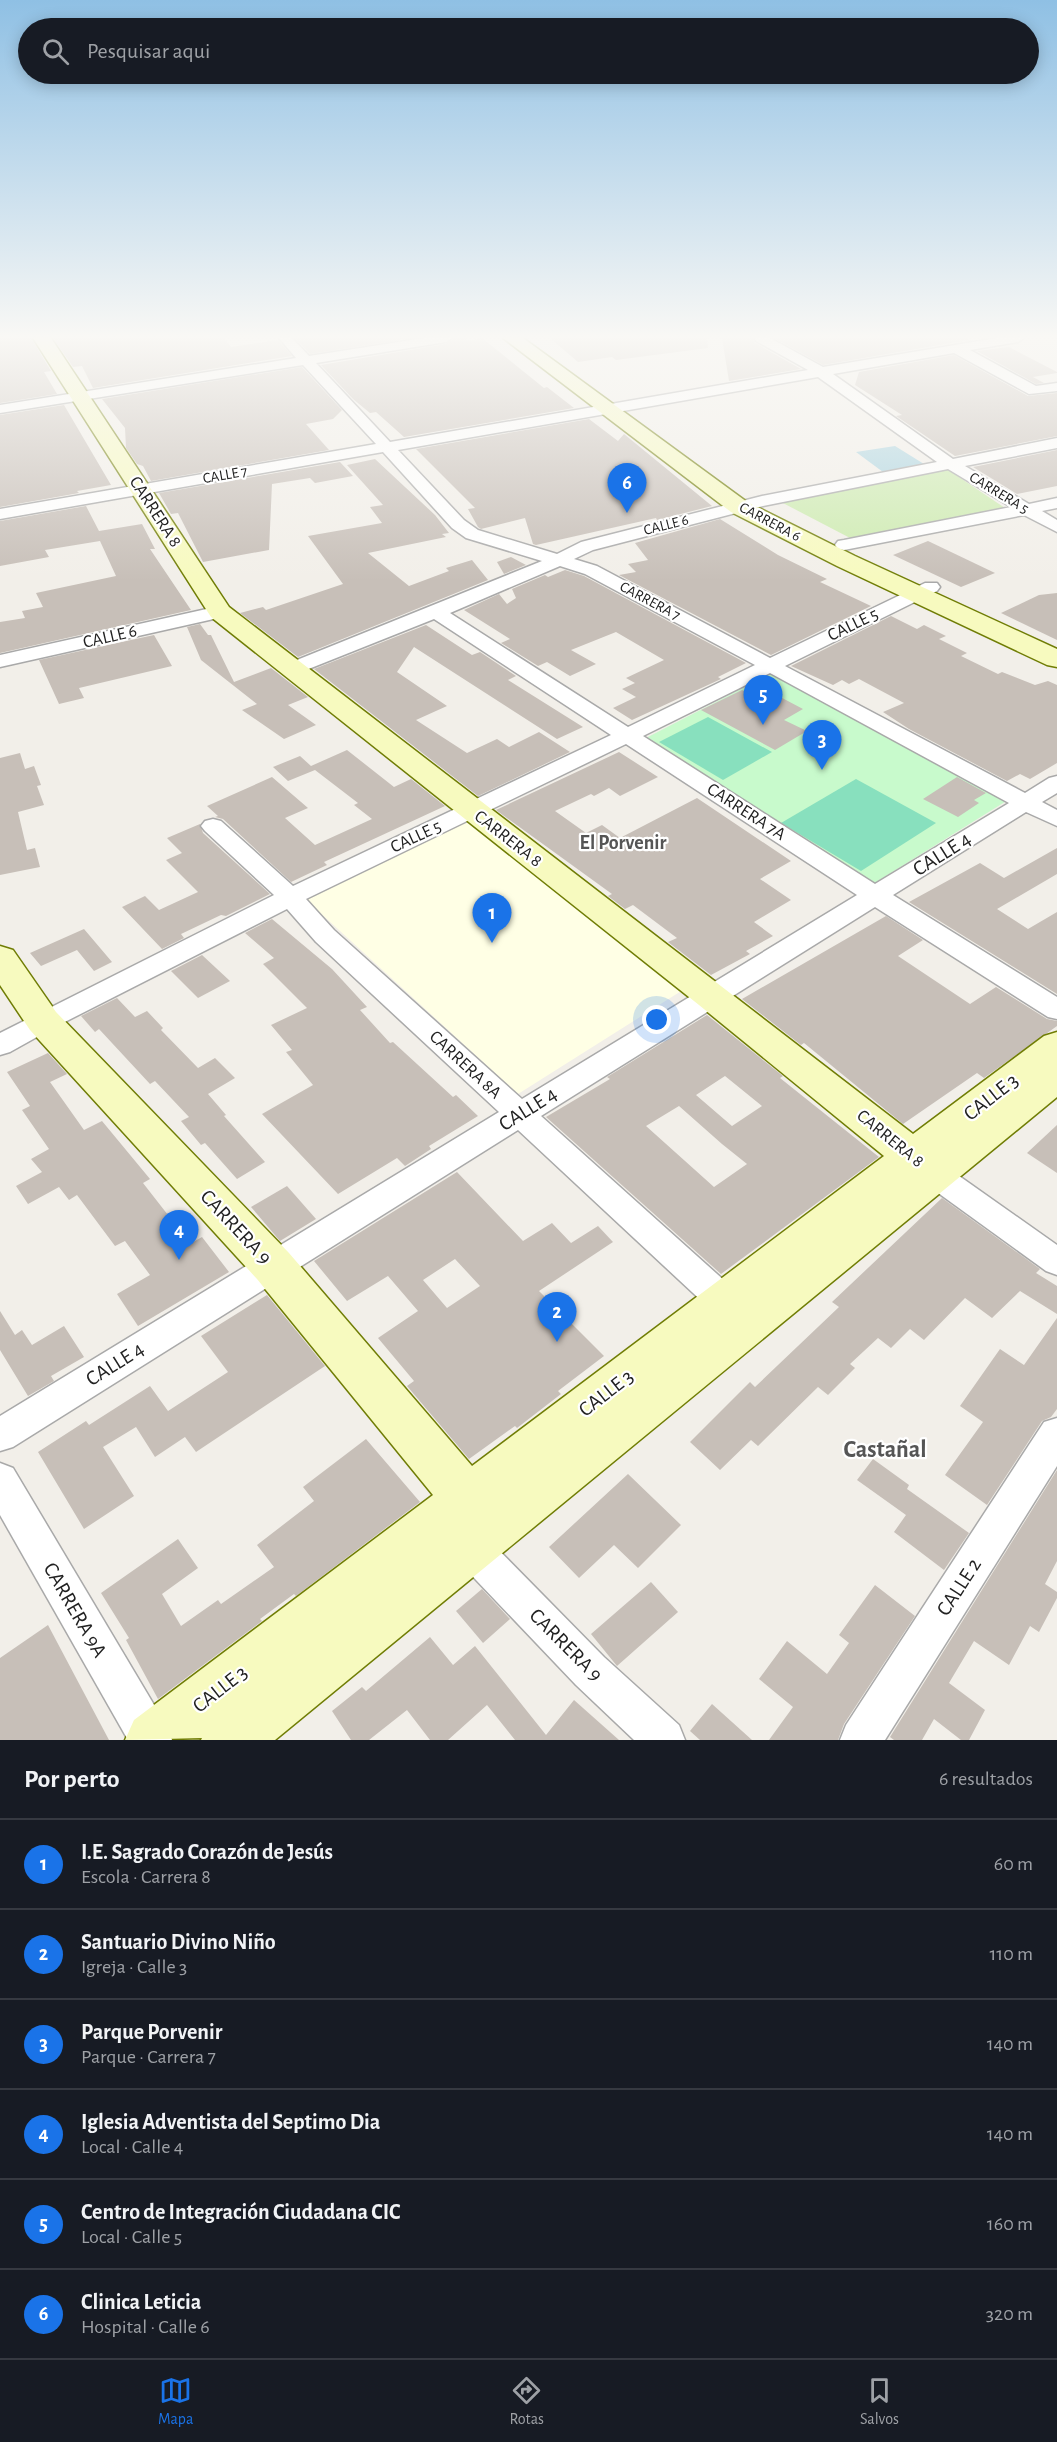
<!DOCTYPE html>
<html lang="pt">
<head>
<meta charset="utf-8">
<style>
  :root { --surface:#171b24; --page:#242831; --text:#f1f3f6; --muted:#9ea1a6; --line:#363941; --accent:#1a73e8 }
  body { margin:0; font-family:"Alegreya Sans",sans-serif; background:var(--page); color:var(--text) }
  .you { position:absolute; left:657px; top:1020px; width:21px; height:21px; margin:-15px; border:4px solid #fff; border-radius:50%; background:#1a73e8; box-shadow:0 0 0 9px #1a73e833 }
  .badge { display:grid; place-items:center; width:39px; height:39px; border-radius:50%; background:var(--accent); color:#fff; font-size:20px; font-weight:700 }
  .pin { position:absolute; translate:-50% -50px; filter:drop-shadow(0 2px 3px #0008) }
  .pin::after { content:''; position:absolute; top:32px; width:21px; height:18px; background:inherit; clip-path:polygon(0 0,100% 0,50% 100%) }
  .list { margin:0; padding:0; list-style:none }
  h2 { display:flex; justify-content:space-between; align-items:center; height:78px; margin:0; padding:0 24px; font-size:26px }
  h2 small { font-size:20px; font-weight:400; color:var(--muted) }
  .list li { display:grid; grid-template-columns:39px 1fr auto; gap:18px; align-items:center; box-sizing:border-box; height:90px; padding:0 24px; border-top:2px solid var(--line) }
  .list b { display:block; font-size:22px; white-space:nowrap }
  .list p { margin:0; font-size:20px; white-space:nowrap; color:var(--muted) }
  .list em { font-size:20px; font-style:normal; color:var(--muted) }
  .icon { flex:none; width:33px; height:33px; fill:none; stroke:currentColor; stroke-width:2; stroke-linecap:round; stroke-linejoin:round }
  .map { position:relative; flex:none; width:1057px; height:1740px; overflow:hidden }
  .search { position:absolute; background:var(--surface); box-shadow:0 3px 15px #0003; left:18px; right:18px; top:18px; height:66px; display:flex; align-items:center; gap:15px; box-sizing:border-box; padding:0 21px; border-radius:33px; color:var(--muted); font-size:22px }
  .sheet { height:618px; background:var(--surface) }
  nav { display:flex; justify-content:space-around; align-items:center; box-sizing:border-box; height:84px; border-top:2px solid var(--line); background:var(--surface); font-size:16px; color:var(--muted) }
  nav a { display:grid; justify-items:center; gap:3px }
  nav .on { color:var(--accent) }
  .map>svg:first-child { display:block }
  .education { fill:#ffffe5 }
  .grass { fill:#cdebb0 }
  .park { fill:#c8facc }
  .pitch { fill:#88e0be }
  .water { fill:#aad3df }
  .building { fill:#c7bfb8; fill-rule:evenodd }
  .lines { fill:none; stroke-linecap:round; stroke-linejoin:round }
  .street-casing { stroke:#a9a9a9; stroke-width:3 }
  .secondary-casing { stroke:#707d05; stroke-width:3 }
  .street { fill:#fff; fill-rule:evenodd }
  .secondary { fill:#f7fabf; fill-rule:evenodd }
  .labels { text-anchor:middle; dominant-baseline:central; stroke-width:4.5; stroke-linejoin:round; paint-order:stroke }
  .far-street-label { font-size:15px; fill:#222; stroke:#fff }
  .street-label { font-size:18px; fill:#222; stroke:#fff }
  .neighbourhood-label { font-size:20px; font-weight:bold; fill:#555; stroke:#fff }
  .near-street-label { font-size:21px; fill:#222; stroke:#fff }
  .near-neighbourhood-label { font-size:24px; font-weight:bold; fill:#555; stroke:#fff }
</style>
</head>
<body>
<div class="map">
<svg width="1057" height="1740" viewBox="0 0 1057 1740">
  <rect width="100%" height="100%" fill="#f2efe9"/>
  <polygon class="education" points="471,816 686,988 518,1094 304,898"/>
  <polygon class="grass" points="947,469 1005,508 852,539 781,502"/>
  <polygon class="park" points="774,672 1008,800 873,884 644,739"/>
  <g class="pitch">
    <polygon points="708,717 772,752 723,780 659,742"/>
    <polygon points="856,779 936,823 861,871 781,823"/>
  </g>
  <polygon class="water" points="895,446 924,464 883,472 856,452"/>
  <g class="building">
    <polygon points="0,338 31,338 51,371 44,372 57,394 0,403"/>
    <polygon points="53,338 224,338 231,347 278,340 292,356 93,388 82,366 73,367"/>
    <polygon points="295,338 412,338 310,354"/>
    <polygon points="454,338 466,338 466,341 482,338 544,388 547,387 574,408 404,437 376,412 370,413 353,399 321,365 446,344"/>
    <polygon points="550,338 707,338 708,348 616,360 612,357 578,362"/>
    <polygon points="722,338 753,338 755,343 801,369 729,381"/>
    <polygon points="774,338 964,338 969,340 823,365"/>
    <polygon points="1009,347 1057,372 1057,373 1033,377 1044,383 1036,384 977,351"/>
    <polygon points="954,355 1028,396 1057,393 1057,436 955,456 896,416 902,415 855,385 859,372"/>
    <polygon points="302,367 342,410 333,419 306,424 329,450 151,481 143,466 137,464 126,448 125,428 102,399"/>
    <polygon points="64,405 111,485 77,491 79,493 0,507 0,415"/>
    <polygon points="589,419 618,441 624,434 712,506 657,520 656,518 536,545 533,544 525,518 481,529 478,527 468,509 475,508 416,449"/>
    <polygon points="1057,450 1057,486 1017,494 973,467"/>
    <polygon points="375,459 435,515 449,533 442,534 446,537 368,553 409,586 449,571 446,568 472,560 488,580 298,657 240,613 263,607 266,610 343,584 308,536 382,523 370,507 383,505 347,465"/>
    <polygon points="340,462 353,476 315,483 310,478 272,484 269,550 203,562 178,513 171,514 159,493"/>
    <polygon points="86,506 99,531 142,524 155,549 150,549 191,610 0,653 0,622 25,618 22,611 43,607 36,593 116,576 100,541 45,550 49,557 0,566 0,521"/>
    <polygon points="720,519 778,555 827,579 820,582 871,606 771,655 619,575 636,572 628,564 648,560 635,543"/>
    <polygon points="928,541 995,573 961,587 893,555"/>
    <polygon points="511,557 526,565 504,574 497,562"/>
    <polygon points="565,570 584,576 746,663 718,677 721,679 632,720 613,708 636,697 622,689 635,683 626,678 664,660 616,632 571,650 596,664 570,676 547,662 538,666 501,643 510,639 464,610 499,594 507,604 516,598 512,589 545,575 548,577"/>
    <polygon points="1057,593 1057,640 1001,613 1039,595"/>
    <polygon points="891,616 917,629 924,625 946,636 939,639 967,653 961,656 998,674 1002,672 1035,685 1048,681 1057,685 1057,763 1030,779 1020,774 1007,781 909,729 883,712 904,703 859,679 849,684 842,680 833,685 791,666"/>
    <polygon points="200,624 208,635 211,635 234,682 271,668 308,697 288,705 316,725 284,739 242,710 257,704 201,660 187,627"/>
    <polygon points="426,625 472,655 480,652 516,676 508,680 583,727 557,739 414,647 397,672 447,706 416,720 467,753 497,739 509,747 539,732 570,752 478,796 314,669"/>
    <polygon points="154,635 172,666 79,688 84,698 59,704 39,660"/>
    <polygon points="742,690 756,697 767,690 803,709 784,720 807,731 775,750 701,710"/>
    <polygon points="347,750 394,787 411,779 445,806 324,862 327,865 291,882 223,819 215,817 218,816 207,806 272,777 308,808 285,818 315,845 372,819 354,805 358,803 315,770 288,781 273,767 300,756 311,766"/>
    <polygon points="619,752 658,777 620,796 609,788 594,796 591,794 555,811 586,833 602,825 620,838 697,798 791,861 760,879 791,900 754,922 773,936 746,951 750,954 711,975 668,942 677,938 633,905 625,909 608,896 612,894 496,810"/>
    <polygon points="20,753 25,769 34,766 41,785 37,786 44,805 18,812 27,850 35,848 40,867 0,875 0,758"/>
    <polygon points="957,777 986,793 974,800 979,803 958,817 923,799"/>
    <polygon points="200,824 203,833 270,894 226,916 221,915 181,934 184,938 162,949 122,907 145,896 159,910 198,892 166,860 182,853 167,838"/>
    <polygon points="1057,848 1057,874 997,909 1028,929 1057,912 1057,994 909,902 980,863 1004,878"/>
    <polygon points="886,916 923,940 898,956 970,1004 996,987 1047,1019 1057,1021 1057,1026 984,1078 977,1073 903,1124 804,1043 801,1045 742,999"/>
    <polygon points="272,919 332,969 367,1007 360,1010 390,1043 393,1042 453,1097 456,1095 478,1116 429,1146 431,1149 405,1166 397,1158 338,1194 262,1114 313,1085 286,1052 292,1050 271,1025 307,1008 263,964 274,958 245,933"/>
    <polygon points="84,929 112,962 94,971 77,950 41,966 30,953"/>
    <polygon points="202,955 230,981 198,998 171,971"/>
    <polygon points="117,998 135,1017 147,1011 163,1028 161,1030 198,1068 215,1058 235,1078 208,1094 226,1115 224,1116 265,1162 237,1179 205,1143 201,1145 181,1121 189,1117 155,1081 150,1084 99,1029 95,1032 81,1016"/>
    <path d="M707 1015 783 1076 780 1078 879 1157 721 1274 546 1117 610 1079 607 1077ZM725 1076 762 1106 732 1126 696 1095ZM679 1106 722 1144 747 1164 714 1187 646 1126Z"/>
    <polygon points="48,1053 67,1074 50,1082 84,1130 102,1121 150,1179 143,1183 175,1224 188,1245 202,1237 229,1272 138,1326 117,1294 150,1275 125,1241 115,1246 77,1195 69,1200 59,1187 28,1204 16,1186 42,1172 31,1159 49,1149 22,1110 30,1106 7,1072"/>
    <polygon points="1057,1125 1057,1173 1027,1153"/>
    <path d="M457 1172 523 1241 552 1223 571 1243 598 1226 613 1242 539 1291 604 1356 558 1391 561 1394 517 1428 515 1426 469 1459 407 1386 414 1381 378 1338 418 1311 388 1276 347 1301 314 1261ZM455 1259 480 1286 447 1308 423 1280Z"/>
    <polygon points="287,1186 316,1219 280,1241 251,1207"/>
    <polygon points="942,1198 1040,1269 1036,1273 1057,1286 1057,1314 1020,1291 992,1318 965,1298 924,1340 910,1329 891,1348 878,1338 850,1364 855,1368 828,1395 818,1387 758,1446 751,1440 720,1470 690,1442 750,1382 755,1387 839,1307 832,1302"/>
    <polygon points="267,1295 325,1366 196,1452 185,1437 155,1457 136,1427 103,1447 134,1496 84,1529 38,1452 86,1421 89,1425 150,1386 168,1411 228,1372 201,1336"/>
    <polygon points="0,1311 15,1335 22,1330 32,1345 64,1326 84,1357 51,1376 54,1381 28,1396 0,1350"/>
    <polygon points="1057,1318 1057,1409 1051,1417 1042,1421 987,1505 945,1475 983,1422 960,1406 1000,1349 1024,1365"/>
    <polygon points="366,1439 420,1502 296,1596 294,1594 260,1619 262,1621 158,1699 126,1640 129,1638 101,1593 178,1539 198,1568 162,1594 181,1626 218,1600 221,1604 274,1567 257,1545 314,1501 303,1487"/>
    <polygon points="873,1459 909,1485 907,1489 969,1533 944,1570 894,1532 906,1515 857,1480"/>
    <polygon points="1057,1470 1057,1561 1045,1584 1057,1592 1057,1598 1039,1632 1030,1626 1009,1665 974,1641 949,1683 985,1710 969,1740 961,1740 934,1719 922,1740 894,1740 890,1737"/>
    <polygon points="628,1474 681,1525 638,1568 614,1545 579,1578 549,1547"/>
    <polygon points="651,1582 678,1612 617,1666 591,1634"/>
    <polygon points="875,1585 915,1616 844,1724 838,1740 769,1740 793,1707 759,1679 787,1641 827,1674 849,1643 839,1635"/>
    <polygon points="482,1589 510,1619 483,1643 456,1611"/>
    <polygon points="48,1625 75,1676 109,1740 0,1740 0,1658"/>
    <polygon points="430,1637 453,1665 475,1646 546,1735 574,1700 619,1740 515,1740 487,1705 448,1740 430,1740 407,1710 369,1740 351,1740 332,1711 362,1687 366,1691"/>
    <polygon points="712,1704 752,1740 700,1740 690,1731"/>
  </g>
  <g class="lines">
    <defs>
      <g id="street">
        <path d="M279 338H292L309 356 424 338H452L446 342 316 363 390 442 808 370 756 341 755 338H770L823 367 997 338H1024L1018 342 970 350 1036 386 1057 383V391L1029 394 954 353 833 374 953 459 1057 438V448L965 466 1029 504 1057 498V508L1042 511 1057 520V532L1024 515 844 550 838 549 835 545 838 541 844 540 1011 507 948 469 763 506 593 550 574 559 597 566 770 658 925 583H937L940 587 937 591 785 666 1025 793 1049 778 1057 776V793L1042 802 1057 810V826L1026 812 893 895 1057 997V1019L1048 1017 875 907 541 1116 746 1300 750 1310 746 1320 734 1324 722 1320 518 1130 13 1447 0 1451V1416L499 1112 316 942 287 909 53 1028 10 1052 0 1055V1033L274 895 205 831 201 826 205 821 213 819 221 821 293 886 611 735 434 619 301 672H287L284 668 287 664 542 561 466 538 452 528 383 452 0 519V509L376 444 303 365 0 413V405L296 358ZM818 377 937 462 762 496 581 542 557 554 478 530 464 520 398 450ZM560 566 585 574 755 665 628 727 450 613ZM770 673 1009 803 875 884 643 736ZM626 744 857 895 522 1099 334 930 306 899Z"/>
        <polygon points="220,606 227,608 229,612 227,616 0,667 0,655"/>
        <polygon points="934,1162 945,1166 1057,1245 1057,1275 1046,1271 923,1182 919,1174 923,1166"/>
        <polygon points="1057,1418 1057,1466 885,1740 840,1740 846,1725 1044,1422"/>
        <polygon points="0,1463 13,1468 166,1725 172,1740 128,1740 0,1515"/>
        <polygon points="470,1528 483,1534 604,1657 679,1725 685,1740 634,1740 576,1685 457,1560 451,1547 457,1534"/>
      </g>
      <g id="secondary">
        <polygon points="33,338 51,338 229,607 913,1134 1044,1036 1057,1032 1057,1097 275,1740 201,1740 202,1738 125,1740 134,1720 433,1495 257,1279 30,1030 0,985 0,946 13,950 56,1012 289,1253 472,1466 884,1156 699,1005 211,617"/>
        <polygon points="503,338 523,338 747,502 855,556 1057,649 1057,667 1047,665 837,566 731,512"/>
      </g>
    </defs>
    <use href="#street" class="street-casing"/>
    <use href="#secondary" class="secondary-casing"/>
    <use href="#street" class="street"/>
    <use href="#secondary" class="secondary"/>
  </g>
  <linearGradient id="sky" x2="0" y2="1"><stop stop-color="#8fc0e4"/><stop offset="0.58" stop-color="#f9f8f5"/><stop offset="1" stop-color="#f9f8f5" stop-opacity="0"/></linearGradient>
  <rect width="1057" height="581" fill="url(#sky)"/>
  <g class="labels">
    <g class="far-street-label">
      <text transform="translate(225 475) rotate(-10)">CALLE 7</text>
      <text transform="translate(999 493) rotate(31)">CARRERA 5</text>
      <text transform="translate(770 522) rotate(28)">CARRERA 6</text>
      <text transform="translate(666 525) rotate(-14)">CALLE 6</text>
      <text transform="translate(650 601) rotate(28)">CARRERA 7</text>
    </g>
    <g class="street-label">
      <text transform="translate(155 512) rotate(57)">CARRERA 8</text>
      <text transform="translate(853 625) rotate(-26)">CALLE 5</text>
      <text transform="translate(110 637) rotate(-13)">CALLE 6</text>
      <text transform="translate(746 812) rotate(33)">CARRERA 7A</text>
      <text transform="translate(416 837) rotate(-25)">CALLE 5</text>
      <text transform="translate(508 839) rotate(38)">CARRERA 8</text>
      <text transform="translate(465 1065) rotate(43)">CARRERA 8A</text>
      <text transform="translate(890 1139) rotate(39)">CARRERA 8</text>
    </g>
    <g class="neighbourhood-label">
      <text x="623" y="843">El Porvenir</text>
    </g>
    <g class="near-street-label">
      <text transform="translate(942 854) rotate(-32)">CALLE 4</text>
      <text transform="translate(991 1097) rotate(-38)">CALLE 3</text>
      <text transform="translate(528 1109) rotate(-32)">CALLE 4</text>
      <text transform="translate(236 1227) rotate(47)">CARRERA 9</text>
      <text transform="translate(115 1364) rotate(-32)">CALLE 4</text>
      <text transform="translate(606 1393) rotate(-38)">CALLE 3</text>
      <text transform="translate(959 1587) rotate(-57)">CALLE 2</text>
      <text transform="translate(75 1610) rotate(60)">CARRERA 9A</text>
      <text transform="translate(566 1645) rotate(45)">CARRERA 9</text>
      <text transform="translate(220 1689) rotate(-38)">CALLE 3</text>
    </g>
    <g class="near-neighbourhood-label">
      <text x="885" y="1450">Castañal</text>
    </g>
  </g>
</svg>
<div class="you"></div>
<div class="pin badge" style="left:492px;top:943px">1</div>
<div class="pin badge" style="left:557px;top:1342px">2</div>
<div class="pin badge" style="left:822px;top:770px">3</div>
<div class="pin badge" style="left:179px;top:1260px">4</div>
<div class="pin badge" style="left:763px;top:725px">5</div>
<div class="pin badge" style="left:627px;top:513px">6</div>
<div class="search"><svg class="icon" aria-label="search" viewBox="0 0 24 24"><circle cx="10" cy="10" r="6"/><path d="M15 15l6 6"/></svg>Pesquisar aqui</div>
</div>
<section class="sheet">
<h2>Por perto<small>6 resultados</small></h2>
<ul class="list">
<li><span class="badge">1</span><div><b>I.E. Sagrado Corazón de Jesús</b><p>Escola · Carrera 8</p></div><em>60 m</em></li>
<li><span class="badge">2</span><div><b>Santuario Divino Niño</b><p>Igreja · Calle 3</p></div><em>110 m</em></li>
<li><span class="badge">3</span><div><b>Parque Porvenir</b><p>Parque · Carrera 7</p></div><em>140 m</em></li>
<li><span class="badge">4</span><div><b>Iglesia Adventista del Septimo Dia</b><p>Local · Calle 4</p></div><em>140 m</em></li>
<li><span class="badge">5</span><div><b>Centro de Integración Ciudadana CIC</b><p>Local · Calle 5</p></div><em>160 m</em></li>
<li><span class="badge">6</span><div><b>Clinica Leticia</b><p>Hospital · Calle 6</p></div><em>320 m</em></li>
</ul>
</section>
<nav>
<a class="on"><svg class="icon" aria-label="map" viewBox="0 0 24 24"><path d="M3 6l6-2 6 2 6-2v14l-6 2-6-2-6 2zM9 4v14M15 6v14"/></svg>Mapa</a>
<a><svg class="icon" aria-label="directions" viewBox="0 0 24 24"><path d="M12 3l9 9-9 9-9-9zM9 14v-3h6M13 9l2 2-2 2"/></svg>Rotas</a>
<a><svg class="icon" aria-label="saved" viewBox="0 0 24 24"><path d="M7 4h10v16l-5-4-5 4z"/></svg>Salvos</a>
</nav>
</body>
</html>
